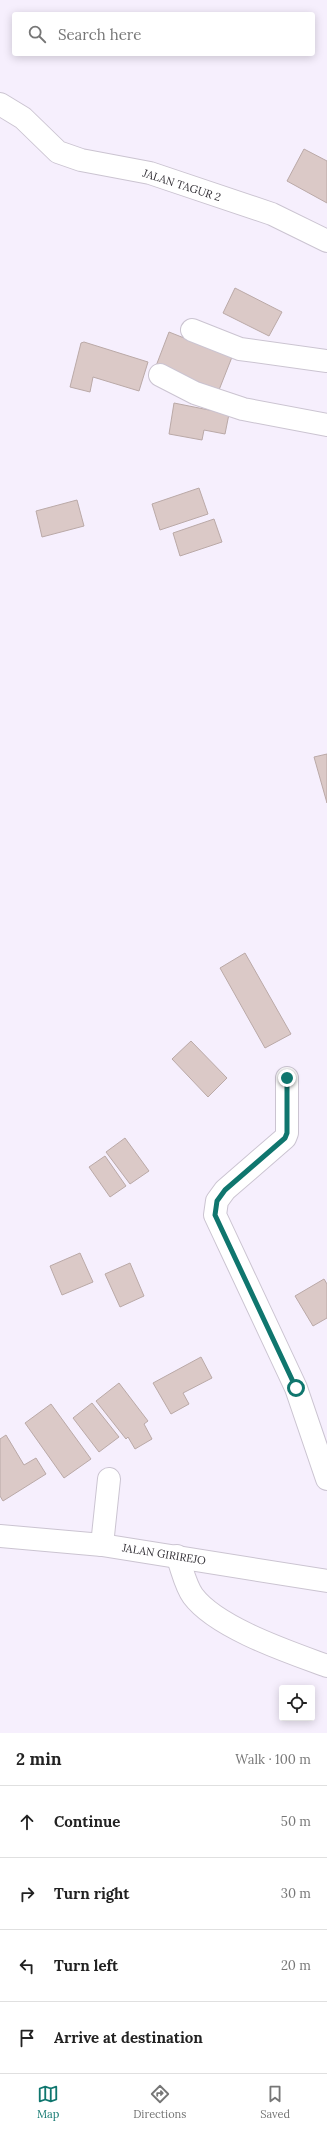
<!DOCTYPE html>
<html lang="en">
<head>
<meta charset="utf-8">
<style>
  :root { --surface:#fff; --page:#f6f6f6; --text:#222; --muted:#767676; --line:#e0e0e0; --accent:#0f766e }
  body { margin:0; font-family:Lora,serif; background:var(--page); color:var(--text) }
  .controls { position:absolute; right:12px; bottom:12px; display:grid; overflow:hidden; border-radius:4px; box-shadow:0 2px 10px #0003 }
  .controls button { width:36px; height:36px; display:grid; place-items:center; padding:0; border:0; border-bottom:1px solid var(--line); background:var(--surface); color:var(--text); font:20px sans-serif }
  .stop { position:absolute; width:12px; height:12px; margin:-9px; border:3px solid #0f766e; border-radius:50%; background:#fff }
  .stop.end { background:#0f766e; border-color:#fff; box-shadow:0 1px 4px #0008 }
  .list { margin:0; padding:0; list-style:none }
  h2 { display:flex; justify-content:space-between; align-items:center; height:52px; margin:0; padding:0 16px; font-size:17px }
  h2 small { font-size:13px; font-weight:400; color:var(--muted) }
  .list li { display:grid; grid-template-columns:26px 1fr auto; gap:12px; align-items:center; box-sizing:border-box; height:72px; padding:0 16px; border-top:1px solid var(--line) }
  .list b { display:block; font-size:15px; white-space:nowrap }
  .list em { font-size:13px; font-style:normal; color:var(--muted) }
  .icon { flex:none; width:22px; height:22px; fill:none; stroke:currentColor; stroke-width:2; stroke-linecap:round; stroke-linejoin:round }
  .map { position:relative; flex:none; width:327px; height:1733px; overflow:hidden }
  .search { position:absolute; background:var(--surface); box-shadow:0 2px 10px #0003; left:12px; right:12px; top:12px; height:44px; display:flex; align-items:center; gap:10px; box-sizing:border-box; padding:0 14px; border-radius:4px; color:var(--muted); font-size:15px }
  .sheet { height:340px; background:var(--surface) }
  nav { display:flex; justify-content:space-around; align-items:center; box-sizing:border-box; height:56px; border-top:1px solid var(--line); background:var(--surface); font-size:11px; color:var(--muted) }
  nav a { display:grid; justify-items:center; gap:2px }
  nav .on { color:var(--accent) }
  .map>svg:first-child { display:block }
  .building { fill:#dbc9c7; stroke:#baa9a7 }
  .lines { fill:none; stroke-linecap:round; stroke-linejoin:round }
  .street-casing { stroke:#cbc4d1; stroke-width:24 }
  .secondary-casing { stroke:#cbc4d1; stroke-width:24 }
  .street { stroke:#fff; stroke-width:22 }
  .secondary { stroke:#fff; stroke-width:22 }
  .route { stroke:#0f766e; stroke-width:5 }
  .labels { text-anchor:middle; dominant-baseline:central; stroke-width:3; stroke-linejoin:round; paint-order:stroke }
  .street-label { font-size:11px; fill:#322f35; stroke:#fff }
</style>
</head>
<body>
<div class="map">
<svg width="327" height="1733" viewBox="0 0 327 1733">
  <rect width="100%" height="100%" fill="#f6effd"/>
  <g class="building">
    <polygon points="304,149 327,161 327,203 287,181"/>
    <polygon points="235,288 282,312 269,336 223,313"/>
    <polygon points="169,332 232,357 219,390 156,366"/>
    <polygon points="84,342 148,362 139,391 93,377 90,392 70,387 81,343"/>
    <polygon points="174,403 229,414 225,434 204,430 202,440 169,434"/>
    <polygon points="199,488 208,514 160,530 152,504"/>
    <polygon points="77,500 84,526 42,537 36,511"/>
    <polygon points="214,519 222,542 180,556 173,533"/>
    <polygon points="327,754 327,803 314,757"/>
    <polygon points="245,953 291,1034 265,1048 220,968"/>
    <polygon points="191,1041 227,1078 208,1097 172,1059"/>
    <polygon points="125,1138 149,1171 130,1184 106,1152"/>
    <polygon points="105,1156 126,1186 110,1197 89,1167"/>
    <polygon points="80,1253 93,1282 62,1295 50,1266"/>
    <polygon points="130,1263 144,1296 120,1307 105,1274"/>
    <polygon points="324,1279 327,1284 327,1318 313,1326 295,1296"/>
    <polygon points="201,1357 212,1378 183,1393 189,1404 171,1414 153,1383"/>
    <polygon points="119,1383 148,1421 144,1424 152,1439 135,1449 128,1437 126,1439 96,1401"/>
    <polygon points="92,1403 119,1437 99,1452 73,1418"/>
    <polygon points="51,1404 91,1459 64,1478 25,1423"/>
    <polygon points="6,1435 24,1465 36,1458 46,1474 3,1501 0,1496 0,1439"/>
  </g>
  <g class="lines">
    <defs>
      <g id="street">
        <polyline points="0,104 23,118 58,152 81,160 150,173 272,214 327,241"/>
        <polyline points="192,330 240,349 327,361"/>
        <polyline points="160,375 195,393 243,409 327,425"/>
        <polyline points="287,1078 287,1133 285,1138 225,1190 217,1201 215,1215 296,1388 327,1479"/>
        <polyline points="102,1545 109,1479"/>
        <path d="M177 1556C182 1568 185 1585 193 1596 217 1628 289 1652 327 1666"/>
      </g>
      <polyline id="secondary" points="0,1536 102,1545 327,1581"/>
    </defs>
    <use href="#street" class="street-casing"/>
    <use href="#secondary" class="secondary-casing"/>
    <use href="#street" class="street"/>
    <use href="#secondary" class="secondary"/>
  </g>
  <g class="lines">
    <polyline class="route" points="287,1078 287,1133 285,1138 225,1190 217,1201 215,1215 296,1388"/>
  </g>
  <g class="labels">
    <g class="street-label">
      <text transform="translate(182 185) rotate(18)">JALAN TAGUR 2</text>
      <text transform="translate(164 1554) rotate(9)">JALAN GIRIREJO</text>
    </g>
  </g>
</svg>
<div class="controls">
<button><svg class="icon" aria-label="locate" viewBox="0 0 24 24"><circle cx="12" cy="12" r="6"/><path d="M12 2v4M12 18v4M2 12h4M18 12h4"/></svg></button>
</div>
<div class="stop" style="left:296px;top:1388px"></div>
<div class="stop end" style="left:287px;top:1078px"></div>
<div class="search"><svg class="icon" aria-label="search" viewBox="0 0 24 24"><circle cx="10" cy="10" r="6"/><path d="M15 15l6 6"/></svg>Search here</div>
</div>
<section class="sheet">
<h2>2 min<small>Walk · 100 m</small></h2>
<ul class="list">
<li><svg class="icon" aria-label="ahead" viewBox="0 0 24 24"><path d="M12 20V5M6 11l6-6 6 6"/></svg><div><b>Continue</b></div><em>50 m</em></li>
<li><svg class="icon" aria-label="right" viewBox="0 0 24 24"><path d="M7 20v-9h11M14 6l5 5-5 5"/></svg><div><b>Turn right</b></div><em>30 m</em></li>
<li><svg class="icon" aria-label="left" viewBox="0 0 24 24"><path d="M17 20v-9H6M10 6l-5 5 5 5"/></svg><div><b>Turn left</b></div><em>20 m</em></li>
<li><svg class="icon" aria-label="arrive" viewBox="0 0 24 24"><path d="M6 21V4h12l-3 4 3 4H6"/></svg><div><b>Arrive at destination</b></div></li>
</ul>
</section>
<nav>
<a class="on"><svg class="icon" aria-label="map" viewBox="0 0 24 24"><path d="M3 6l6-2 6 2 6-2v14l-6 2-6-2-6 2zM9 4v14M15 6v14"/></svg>Map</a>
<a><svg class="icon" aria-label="directions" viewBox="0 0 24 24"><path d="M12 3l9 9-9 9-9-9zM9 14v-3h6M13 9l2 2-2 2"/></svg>Directions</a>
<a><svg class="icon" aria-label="saved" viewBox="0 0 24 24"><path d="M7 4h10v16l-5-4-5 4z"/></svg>Saved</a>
</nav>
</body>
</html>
